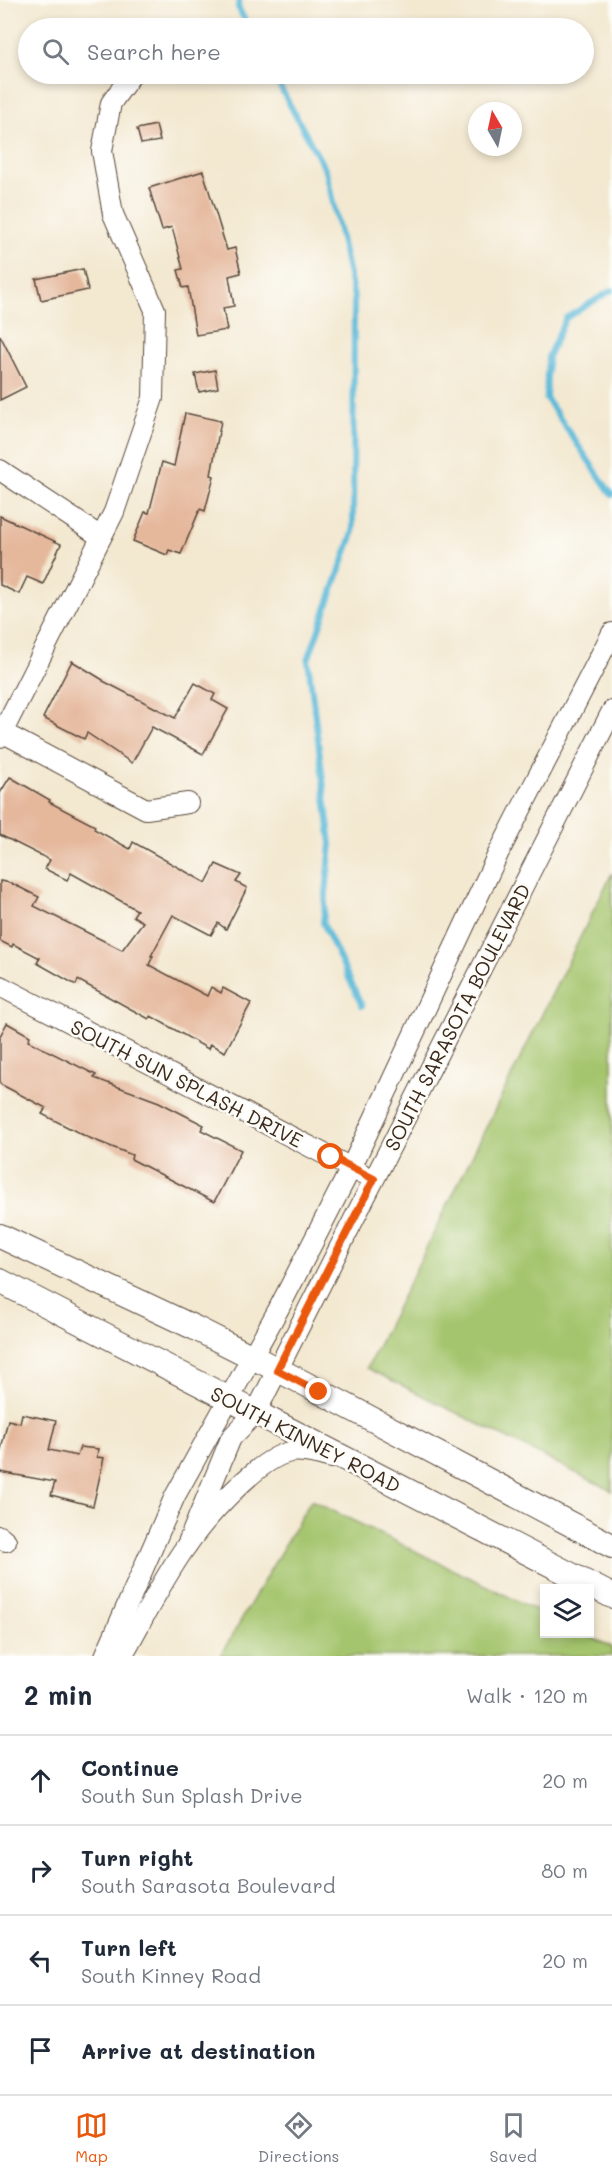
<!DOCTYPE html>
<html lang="en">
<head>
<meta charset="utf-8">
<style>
  :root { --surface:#fff; --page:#f2f2f3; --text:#1f2937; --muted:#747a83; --line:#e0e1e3; --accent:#ea580c }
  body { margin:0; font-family:Mali,sans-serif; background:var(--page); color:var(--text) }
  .controls { position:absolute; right:18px; bottom:18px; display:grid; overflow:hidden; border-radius:0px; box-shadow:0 3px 9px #0003 }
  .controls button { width:54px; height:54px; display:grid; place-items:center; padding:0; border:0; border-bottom:2px solid var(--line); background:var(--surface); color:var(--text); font:30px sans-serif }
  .compass { position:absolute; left:468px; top:102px; width:54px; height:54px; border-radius:50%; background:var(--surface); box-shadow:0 3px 9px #0003; rotate:351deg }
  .stop { position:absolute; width:18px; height:18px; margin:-14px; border:4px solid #ea580c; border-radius:50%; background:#fff }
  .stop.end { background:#ea580c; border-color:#fff; box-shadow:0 2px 6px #0008 }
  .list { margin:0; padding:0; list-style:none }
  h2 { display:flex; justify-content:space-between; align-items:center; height:78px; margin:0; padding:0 24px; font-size:26px }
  h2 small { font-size:20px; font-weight:400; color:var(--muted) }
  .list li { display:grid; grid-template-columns:39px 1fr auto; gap:18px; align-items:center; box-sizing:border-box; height:90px; padding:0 24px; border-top:2px solid var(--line) }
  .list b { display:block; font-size:22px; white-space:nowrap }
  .list p { margin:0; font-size:20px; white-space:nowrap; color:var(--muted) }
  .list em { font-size:20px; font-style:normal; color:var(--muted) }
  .icon { flex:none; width:33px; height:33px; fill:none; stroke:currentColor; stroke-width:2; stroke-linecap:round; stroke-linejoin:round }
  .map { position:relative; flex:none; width:612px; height:1656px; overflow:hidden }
  .search { position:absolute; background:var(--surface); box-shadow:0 3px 9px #0003; left:18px; right:18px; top:18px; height:66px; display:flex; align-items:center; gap:15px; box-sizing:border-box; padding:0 21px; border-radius:33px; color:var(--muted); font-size:22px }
  .sheet { height:438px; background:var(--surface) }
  nav { display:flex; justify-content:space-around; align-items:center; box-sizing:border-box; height:84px; border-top:2px solid var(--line); background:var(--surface); font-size:16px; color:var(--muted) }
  nav a { display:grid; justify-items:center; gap:3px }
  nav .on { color:var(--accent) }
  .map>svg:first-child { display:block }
  .green { fill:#a4c56d; stroke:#707846; stroke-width:1.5 }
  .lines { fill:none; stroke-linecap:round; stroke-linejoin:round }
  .stream { stroke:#5bbad9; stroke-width:6 }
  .building { fill:#e5b89c }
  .minor-casing { stroke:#574639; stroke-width:22 }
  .major-casing { stroke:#574639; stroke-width:26 }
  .minor { stroke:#fff; stroke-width:20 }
  .major { stroke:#fff; stroke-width:24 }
  .route { stroke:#ea580c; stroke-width:8 }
  .labels { text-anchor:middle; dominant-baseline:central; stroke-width:5; stroke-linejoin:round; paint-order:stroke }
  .street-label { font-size:20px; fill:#3b2a1e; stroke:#fdfcf7 }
</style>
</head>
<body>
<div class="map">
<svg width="612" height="1656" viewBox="0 0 612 1656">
  <rect width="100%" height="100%" fill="#fdfcf7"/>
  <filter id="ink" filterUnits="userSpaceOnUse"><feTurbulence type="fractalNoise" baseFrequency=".0167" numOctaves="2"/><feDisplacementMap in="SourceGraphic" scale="12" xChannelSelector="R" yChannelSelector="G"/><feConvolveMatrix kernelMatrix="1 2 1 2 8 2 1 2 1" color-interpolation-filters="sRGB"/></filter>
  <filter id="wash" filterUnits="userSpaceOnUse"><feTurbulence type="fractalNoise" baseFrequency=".008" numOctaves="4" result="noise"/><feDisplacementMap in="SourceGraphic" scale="24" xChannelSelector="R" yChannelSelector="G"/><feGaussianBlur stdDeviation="1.35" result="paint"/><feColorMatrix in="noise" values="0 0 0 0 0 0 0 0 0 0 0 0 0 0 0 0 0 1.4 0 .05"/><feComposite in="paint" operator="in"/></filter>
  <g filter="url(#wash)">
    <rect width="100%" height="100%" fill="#f3e8d0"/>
    <g class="green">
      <polygon points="612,873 612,1491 367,1368"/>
      <polygon points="311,1500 544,1614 544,1634 584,1634 612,1647 612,1656 220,1656"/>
    </g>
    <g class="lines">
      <g class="stream">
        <polyline points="239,0 238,7 249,28"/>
        <polyline points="273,74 326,171 354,297 353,533 308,660 331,844 323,923 362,1006"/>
        <polyline points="612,290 566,318 548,357 546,398 612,495"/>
      </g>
    </g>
    <g id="blocks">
      <g class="building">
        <polygon points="156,125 160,141 141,144 137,129"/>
        <polygon points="203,171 227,250 235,248 241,273 229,276 234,306 223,308 227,330 196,335 188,287 183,288 178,270 183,269 172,227 162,230 149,188"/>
        <polygon points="83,269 88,290 41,300 36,279"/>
        <polygon points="0,335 26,387 0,400"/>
        <polygon points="215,370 218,388 199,392 195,374"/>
        <polygon points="185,413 221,421 211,475 214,476 205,511 200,509 181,554 169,550 167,555 133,541 145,512 149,513 162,462 174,466"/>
        <polygon points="0,516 61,544 43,584 27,577 19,594 0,585"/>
        <polygon points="72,661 103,680 103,681 175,718 195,683 215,694 212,700 228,709 203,754 152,727 132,763 87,733 84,739 43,718"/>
        <polygon points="10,777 50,800 49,802 95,826 94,829 130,849 133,842 206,883 216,864 241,875 236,882 247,888 226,929 218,923 211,935 173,915 151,956 153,956 149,965 207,996 211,987 221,993 223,988 251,1003 225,1052 210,1044 208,1049 151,1016 149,1019 78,980 76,985 37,963 40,958 13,944 12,947 0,941 0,881 11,883 39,897 34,906 122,950 143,922 133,916 137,910 71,873 67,880 45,869 50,860 0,835 0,793"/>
        <polygon points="7,1023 30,1036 28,1041 96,1075 94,1078 159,1102 204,1125 201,1130 241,1150 214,1202 131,1159 132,1155 87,1137 42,1114 46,1108 0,1084 0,1036"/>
        <polygon points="22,1414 56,1421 49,1450 77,1456 80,1447 98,1449 97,1457 104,1458 93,1506 51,1495 55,1482 0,1472 0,1454 8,1420 20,1423"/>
      </g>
    </g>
  </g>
  <g filter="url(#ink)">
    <use href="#blocks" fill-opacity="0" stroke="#574639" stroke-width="1.5"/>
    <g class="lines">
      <defs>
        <g id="minor">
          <polyline points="0,470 101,537"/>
          <polyline points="0,731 146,809 188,803"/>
          <polyline points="0,737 114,512 153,398 155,310 113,214 102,151 111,103 132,74"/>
          <polyline points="0,986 361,1173"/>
          <polyline points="0,1536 6,1541"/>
          <polyline points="187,1545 231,1438 256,1412 612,711"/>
          <polyline points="105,1656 175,1496 278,1310 351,1168 498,854 612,633"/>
          <path d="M122 1656C142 1621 163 1578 187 1545 205 1519 259 1457 291 1452 305 1450 319 1455 332 1458"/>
        </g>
        <g id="major">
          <polyline points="0,1236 195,1328 298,1380 612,1546"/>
          <polyline points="0,1281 612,1596"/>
        </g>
      </defs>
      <use href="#minor" class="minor-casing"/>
      <use href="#major" class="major-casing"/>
      <use href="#minor" class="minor"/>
      <use href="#major" class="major"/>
    </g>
  </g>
  <g class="lines" filter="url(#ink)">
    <polyline class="route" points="319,1392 277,1370 374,1179 331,1157"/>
  </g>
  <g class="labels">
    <g class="street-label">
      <text transform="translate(457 1017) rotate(-63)">SOUTH SARASOTA BOULEVARD</text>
      <text transform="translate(187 1083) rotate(27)">SOUTH SUN SPLASH DRIVE</text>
      <text transform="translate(306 1439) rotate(27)">SOUTH KINNEY ROAD</text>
    </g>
  </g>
</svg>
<div class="controls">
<button><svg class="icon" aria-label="layers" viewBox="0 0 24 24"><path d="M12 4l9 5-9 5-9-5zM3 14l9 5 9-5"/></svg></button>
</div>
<svg class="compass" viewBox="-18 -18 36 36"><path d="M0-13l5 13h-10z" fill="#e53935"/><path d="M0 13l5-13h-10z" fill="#747a83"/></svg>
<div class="stop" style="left:331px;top:1157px"></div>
<div class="stop end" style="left:319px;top:1392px"></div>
<div class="search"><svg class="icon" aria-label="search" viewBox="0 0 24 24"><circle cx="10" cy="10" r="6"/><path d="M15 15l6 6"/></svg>Search here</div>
</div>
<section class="sheet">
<h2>2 min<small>Walk · 120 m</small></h2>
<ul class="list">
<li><svg class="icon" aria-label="ahead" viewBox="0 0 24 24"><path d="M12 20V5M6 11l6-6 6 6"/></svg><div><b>Continue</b><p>South Sun Splash Drive</p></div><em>20 m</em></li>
<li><svg class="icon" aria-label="right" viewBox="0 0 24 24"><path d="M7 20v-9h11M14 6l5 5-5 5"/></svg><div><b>Turn right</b><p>South Sarasota Boulevard</p></div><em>80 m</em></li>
<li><svg class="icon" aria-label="left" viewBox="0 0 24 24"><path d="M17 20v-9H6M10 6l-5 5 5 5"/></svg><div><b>Turn left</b><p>South Kinney Road</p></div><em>20 m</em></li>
<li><svg class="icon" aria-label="arrive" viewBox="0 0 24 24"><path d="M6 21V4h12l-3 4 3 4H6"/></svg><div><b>Arrive at destination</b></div></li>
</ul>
</section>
<nav>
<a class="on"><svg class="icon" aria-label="map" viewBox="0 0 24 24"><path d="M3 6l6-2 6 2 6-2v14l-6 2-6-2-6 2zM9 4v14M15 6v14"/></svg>Map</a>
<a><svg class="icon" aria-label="directions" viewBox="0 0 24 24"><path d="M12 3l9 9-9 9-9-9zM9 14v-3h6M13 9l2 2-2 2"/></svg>Directions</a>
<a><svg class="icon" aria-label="saved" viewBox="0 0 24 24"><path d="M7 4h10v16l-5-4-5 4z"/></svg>Saved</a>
</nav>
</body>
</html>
